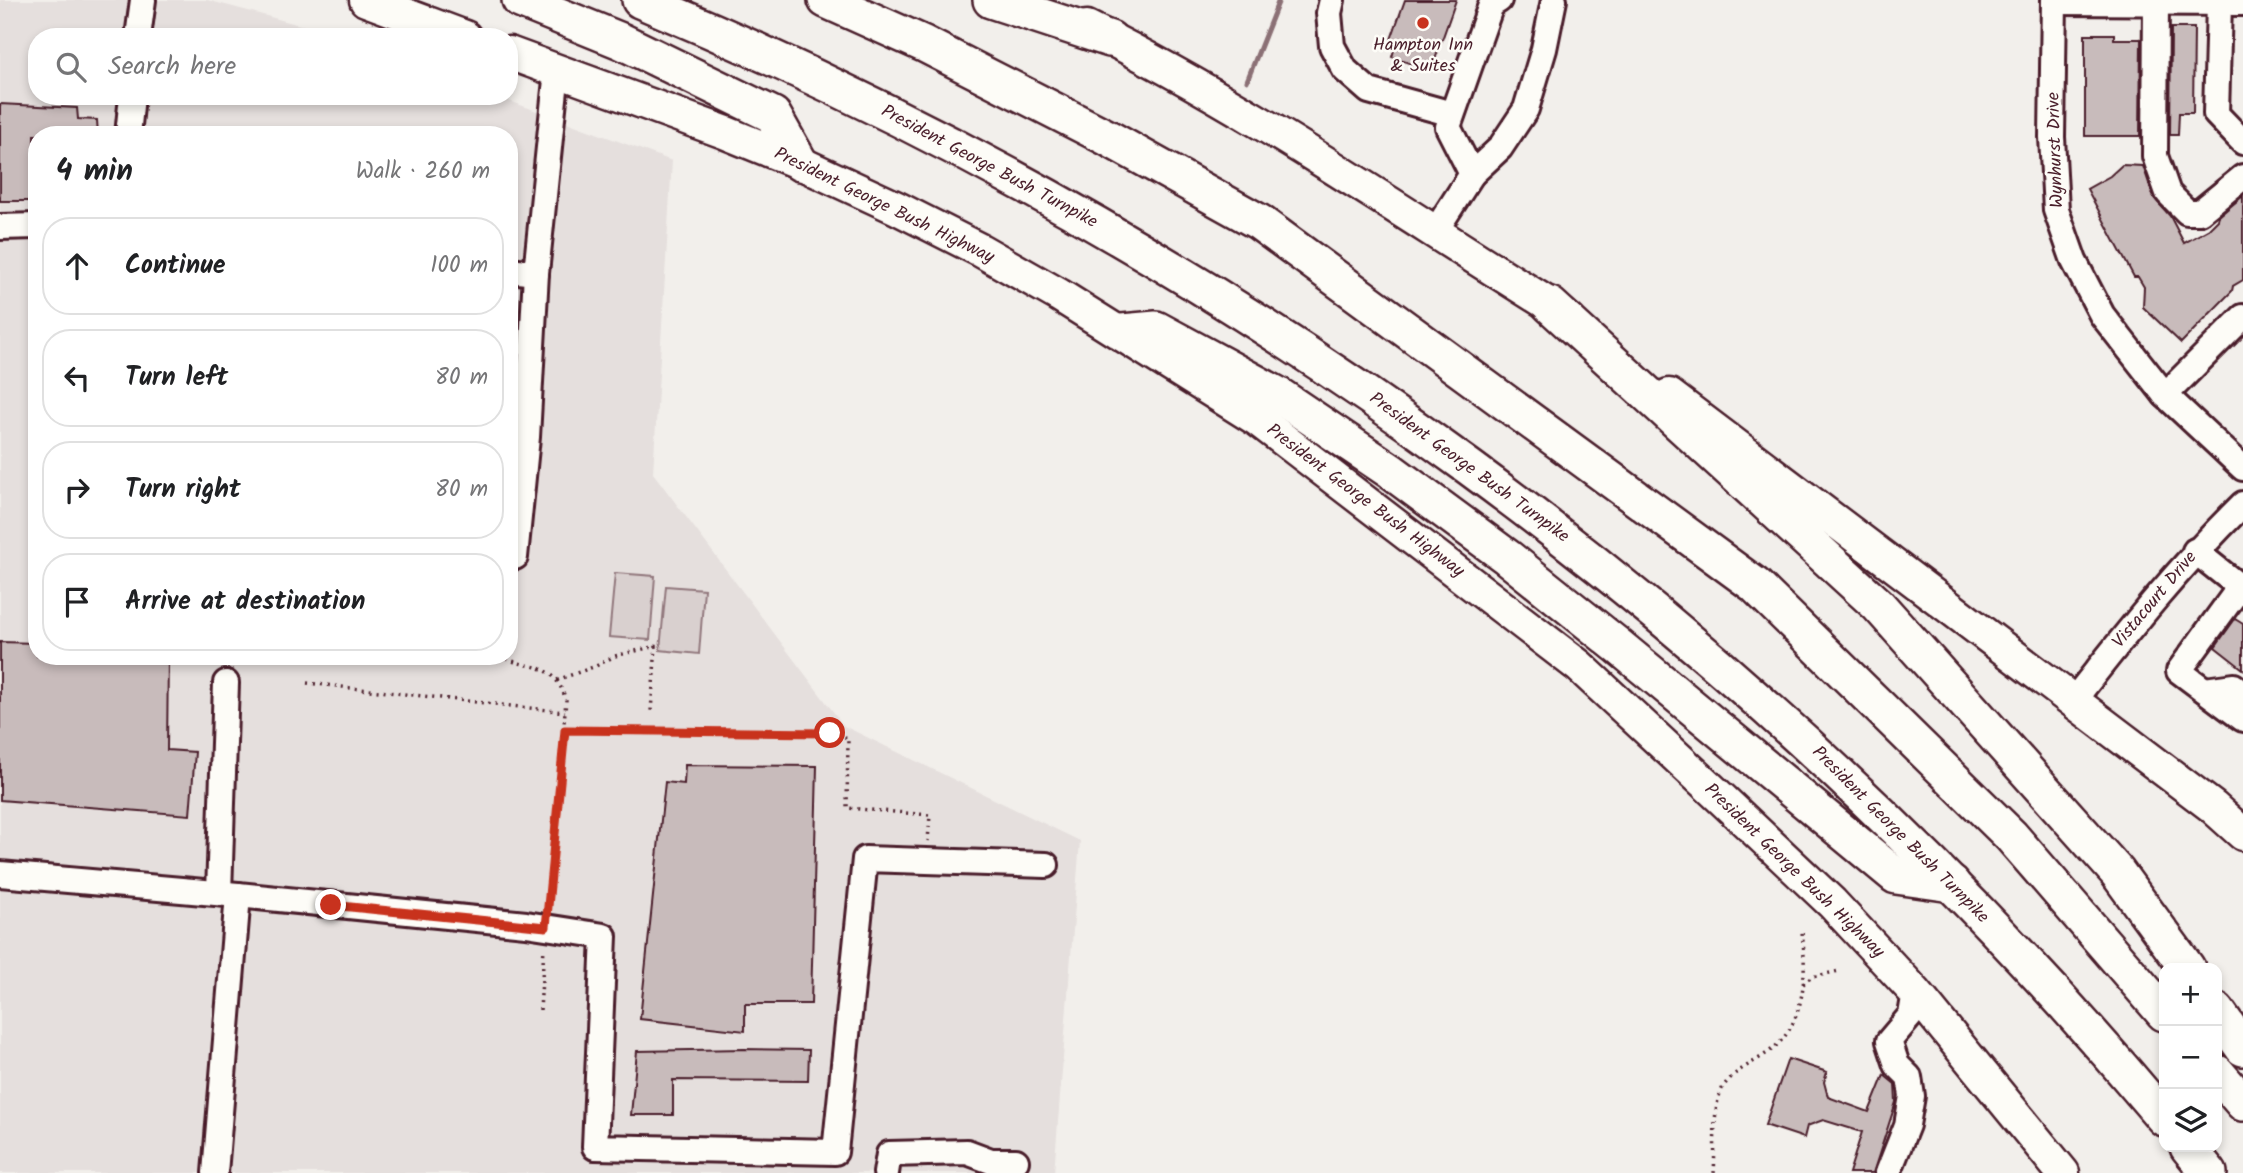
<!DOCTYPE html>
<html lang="en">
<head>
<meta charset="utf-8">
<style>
  :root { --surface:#fff; --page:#f6f6f6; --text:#202124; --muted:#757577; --line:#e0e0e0 }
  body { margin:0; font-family:Kalam,sans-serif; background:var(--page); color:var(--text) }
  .controls { position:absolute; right:21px; bottom:21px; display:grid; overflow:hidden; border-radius:14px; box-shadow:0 4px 10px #0003 }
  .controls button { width:63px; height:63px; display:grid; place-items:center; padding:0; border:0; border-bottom:2px solid var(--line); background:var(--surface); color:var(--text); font:35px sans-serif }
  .stop { position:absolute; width:21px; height:21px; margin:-16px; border:5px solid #c8321e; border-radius:50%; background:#fff }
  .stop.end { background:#c8321e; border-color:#fff; box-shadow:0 2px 7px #0008 }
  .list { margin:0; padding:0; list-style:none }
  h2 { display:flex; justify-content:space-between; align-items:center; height:91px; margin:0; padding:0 28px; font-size:30px }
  h2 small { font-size:23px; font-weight:400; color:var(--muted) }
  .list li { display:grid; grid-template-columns:46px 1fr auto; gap:21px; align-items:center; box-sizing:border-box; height:98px; margin:0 14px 14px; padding:0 14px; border:2px solid var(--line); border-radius:28px }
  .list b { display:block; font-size:26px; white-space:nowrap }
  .list em { font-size:23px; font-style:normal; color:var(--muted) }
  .icon { flex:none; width:38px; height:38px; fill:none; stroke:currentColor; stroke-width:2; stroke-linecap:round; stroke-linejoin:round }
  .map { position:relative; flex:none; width:2243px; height:1173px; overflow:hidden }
  .search { position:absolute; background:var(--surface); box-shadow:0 4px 10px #0003; left:28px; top:28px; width:490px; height:77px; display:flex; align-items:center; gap:18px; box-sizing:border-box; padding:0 24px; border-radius:28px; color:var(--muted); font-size:26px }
  .panel { position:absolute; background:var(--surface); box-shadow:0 4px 10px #0003; left:28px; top:126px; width:490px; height:539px; border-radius:28px }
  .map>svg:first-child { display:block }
  .built { fill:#e5dfdd; fill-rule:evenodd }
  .green { fill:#d9d0cf; stroke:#92787d; stroke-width:2 }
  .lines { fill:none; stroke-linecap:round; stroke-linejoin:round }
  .stream { stroke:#8b6f75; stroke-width:5 }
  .building { fill:#c8bbbb; stroke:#4a1f2b; stroke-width:2 }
  .minor-casing { stroke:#4a1f2b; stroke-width:30 }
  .major-casing { stroke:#4a1f2b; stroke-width:37 }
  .highway-casing { stroke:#4a1f2b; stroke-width:40 }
  .path { stroke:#4a1f2b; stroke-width:3.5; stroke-dasharray:2 5; stroke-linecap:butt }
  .minor { stroke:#fdfcf7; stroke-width:24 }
  .major { stroke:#fdfcf7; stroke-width:32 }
  .highway { stroke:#fdfcf7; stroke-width:35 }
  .route { stroke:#c8321e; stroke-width:9 }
  .poi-dot { fill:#c8321e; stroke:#fdfcf7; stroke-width:2.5 }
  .labels { text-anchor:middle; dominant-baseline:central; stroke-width:5; stroke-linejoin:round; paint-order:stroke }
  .poi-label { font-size:18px; fill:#4a1f2b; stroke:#fdfcf7 }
  .street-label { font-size:18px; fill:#4a1f2b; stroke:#fdfcf7 }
</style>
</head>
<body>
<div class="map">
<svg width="2243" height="1173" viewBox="0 0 2243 1173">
  <rect width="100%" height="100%" fill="#f2efeb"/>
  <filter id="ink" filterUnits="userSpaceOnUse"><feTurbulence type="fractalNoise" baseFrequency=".0143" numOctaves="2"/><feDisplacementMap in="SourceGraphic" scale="14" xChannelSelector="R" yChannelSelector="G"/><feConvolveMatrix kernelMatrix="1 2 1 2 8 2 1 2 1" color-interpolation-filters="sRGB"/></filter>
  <g filter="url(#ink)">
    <path class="built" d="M0 0H207L311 28 334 37H37V96H496L672 161 653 473 844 726 1080 841 1054 1173H0ZM37 135H509V656H37Z"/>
    <g class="green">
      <polygon points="615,573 655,576 650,640 609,637"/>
      <polygon points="666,586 704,589 699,654 660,650"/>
    </g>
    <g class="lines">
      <polyline class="stream" points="1247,81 1279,0"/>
    </g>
    <g class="building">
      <polygon points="1405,0 1456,0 1431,71 1392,57 1395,47 1389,45"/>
      <polygon points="2171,28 2194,28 2193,113 2179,113 2178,135 2170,135"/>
      <polygon points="2085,34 2114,34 2114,39 2141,39 2140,136 2085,136"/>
      <polygon points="0,104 77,108 78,119 97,120 98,135 34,135 34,201 0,201"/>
      <polygon points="2122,165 2143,166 2154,198 2170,216 2184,243 2209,229 2218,220 2219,216 2243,196 2243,280 2233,286 2232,291 2181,343 2143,307 2144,287 2138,277 2134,277 2087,189 2110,176"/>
      <polygon points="2235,619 2243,624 2243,669 2215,647"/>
      <polygon points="0,642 37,643 37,656 168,656 167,750 195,752 190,815 0,800"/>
      <polygon points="685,765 817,766 811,1004 745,1004 745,1031 640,1019 665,782 684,784"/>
      <polygon points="744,1049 809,1050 808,1081 673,1080 673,1115 631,1115 637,1051"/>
      <polygon points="1788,1059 1827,1072 1824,1082 1828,1097 1869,1112 1884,1075 1895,1084 1896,1102 1873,1173 1849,1173 1862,1132 1823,1120 1807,1126 1804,1138 1765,1125"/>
    </g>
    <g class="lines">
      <defs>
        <g id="minor">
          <polyline points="1332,0 1329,13 1332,46 1345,70 1369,91 1452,114"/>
          <polyline points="2054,0 2052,137 2056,210 2074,261 2102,315 2165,395 2243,468"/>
          <polyline points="2156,0 2155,156 2168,193 2187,212 2200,212 2243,177"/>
          <polyline points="2054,2 2243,3"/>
          <polyline points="2219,3 2216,114 2243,142"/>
          <polyline points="138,37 143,0"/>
          <polyline points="128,135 132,96"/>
          <polyline points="1472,174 1500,148 1526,109 1544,49 1554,0"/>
          <polyline points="0,227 37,226"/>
          <polyline points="1434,233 1472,174 1448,127 1491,5 1499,0"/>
          <polyline points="509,270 536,273 557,70"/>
          <polyline points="2165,395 2243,317"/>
          <polyline points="2195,551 2240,587 2179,671 2243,719"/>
          <polyline points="515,557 527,437 536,273"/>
          <polyline points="2205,690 2234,686 2243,694"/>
          <path d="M2073 701C2127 632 2180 566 2243 504"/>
          <polyline points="0,874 238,895 215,1173"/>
          <polyline points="219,893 226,683"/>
          <polyline points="238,895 526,924 604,936 595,1147 835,1152 865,859 1046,865"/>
          <polyline points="886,1173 889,1154 967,1152 991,1161 1016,1161"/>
          <polyline points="1888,1173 1907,1125 1912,1096 1909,1077 1897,1065 1889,1041 1911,1015 1915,992"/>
        </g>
        <g id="major">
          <polyline points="366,0 465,37"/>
          <path d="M1087 27C1249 107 1397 210 1550 305L1569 320"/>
          <polyline points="509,53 724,132 800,163 897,208 980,250 1059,295 1258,420 1579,666 1723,800 1832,903 1915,992 2063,1173"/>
          <polyline points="1669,395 2213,807 2243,834"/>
        </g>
        <g id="highway">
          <polyline points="520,0 621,41 773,115 800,163"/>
          <path d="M640 0C1230 245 1754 629 2164 1118"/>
          <polyline points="826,0 924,44 1108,138 1259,222 1755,585 2011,836 2164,1013"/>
          <polyline points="991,0 1110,39"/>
          <polyline points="1550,305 1878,605 2117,872 2187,968"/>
          <polyline points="1122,332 1156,329 1278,395 1392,472 1507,557 1617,645 1896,876 1952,884"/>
          <polyline points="2217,1011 2243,1048"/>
          <polyline points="2217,1073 2243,1103"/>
          <polyline points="2188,1147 2209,1173"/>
        </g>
      </defs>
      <use href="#minor" class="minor-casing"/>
      <use href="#major" class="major-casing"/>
      <use href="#highway" class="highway-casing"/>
      <g class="path">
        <path d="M500 656C532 672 552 658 566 700L548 909"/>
        <polyline points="557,680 596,666 615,656 656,646 651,711"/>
        <polyline points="307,683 565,712"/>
        <polyline points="565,730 830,733 848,738 847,808 930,815 928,841"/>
        <polyline points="1803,984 1812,977 1839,971"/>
        <polyline points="540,1010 544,948"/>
        <path d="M1714 1173C1716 1149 1711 1108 1723 1087 1734 1070 1754 1063 1770 1051 1806 1024 1807 973 1802 932"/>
      </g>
      <use href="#minor" class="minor"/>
      <use href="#major" class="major"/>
      <use href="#highway" class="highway"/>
    </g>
  </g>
  <g class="lines" filter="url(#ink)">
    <polyline class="route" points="331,905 546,927 565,730 830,733"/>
  </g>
  <circle class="poi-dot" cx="1423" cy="23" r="7"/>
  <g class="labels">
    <g class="poi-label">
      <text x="1423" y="45">Hampton Inn<tspan x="1423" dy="21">&amp; Suites</tspan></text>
    </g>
    <g class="street-label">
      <text transform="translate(2056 150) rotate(-92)">Wynhurst Drive</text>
      <text transform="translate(989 167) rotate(28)">President George Bush Turnpike</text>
      <text transform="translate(884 206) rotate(26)">President George Bush Highway</text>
      <text transform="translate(1469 468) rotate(36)">President George Bush Turnpike</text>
      <text transform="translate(1365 501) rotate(37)">President George Bush Highway</text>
      <text transform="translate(2155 600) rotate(-50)">Vistacourt Drive</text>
      <text transform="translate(1900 835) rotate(45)">President George Bush Turnpike</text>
      <text transform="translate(1794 871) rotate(44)">President George Bush Highway</text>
    </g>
  </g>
</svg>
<div class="controls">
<button>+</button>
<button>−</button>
<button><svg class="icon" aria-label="layers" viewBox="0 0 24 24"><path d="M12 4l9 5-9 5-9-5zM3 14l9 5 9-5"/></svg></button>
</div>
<div class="stop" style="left:830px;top:733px"></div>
<div class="stop end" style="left:331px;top:905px"></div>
<div class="search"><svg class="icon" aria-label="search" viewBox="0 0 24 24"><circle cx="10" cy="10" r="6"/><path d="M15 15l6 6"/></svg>Search here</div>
<section class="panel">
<h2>4 min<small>Walk · 260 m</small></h2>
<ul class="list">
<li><svg class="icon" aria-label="ahead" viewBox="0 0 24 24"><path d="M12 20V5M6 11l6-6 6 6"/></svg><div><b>Continue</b></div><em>100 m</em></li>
<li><svg class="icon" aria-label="left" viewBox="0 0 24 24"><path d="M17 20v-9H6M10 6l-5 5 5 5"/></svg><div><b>Turn left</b></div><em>80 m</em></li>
<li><svg class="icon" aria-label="right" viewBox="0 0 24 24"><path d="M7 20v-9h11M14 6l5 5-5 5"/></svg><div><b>Turn right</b></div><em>80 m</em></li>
<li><svg class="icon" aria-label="arrive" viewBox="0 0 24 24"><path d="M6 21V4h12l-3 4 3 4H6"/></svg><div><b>Arrive at destination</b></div></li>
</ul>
</section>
</div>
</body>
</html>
